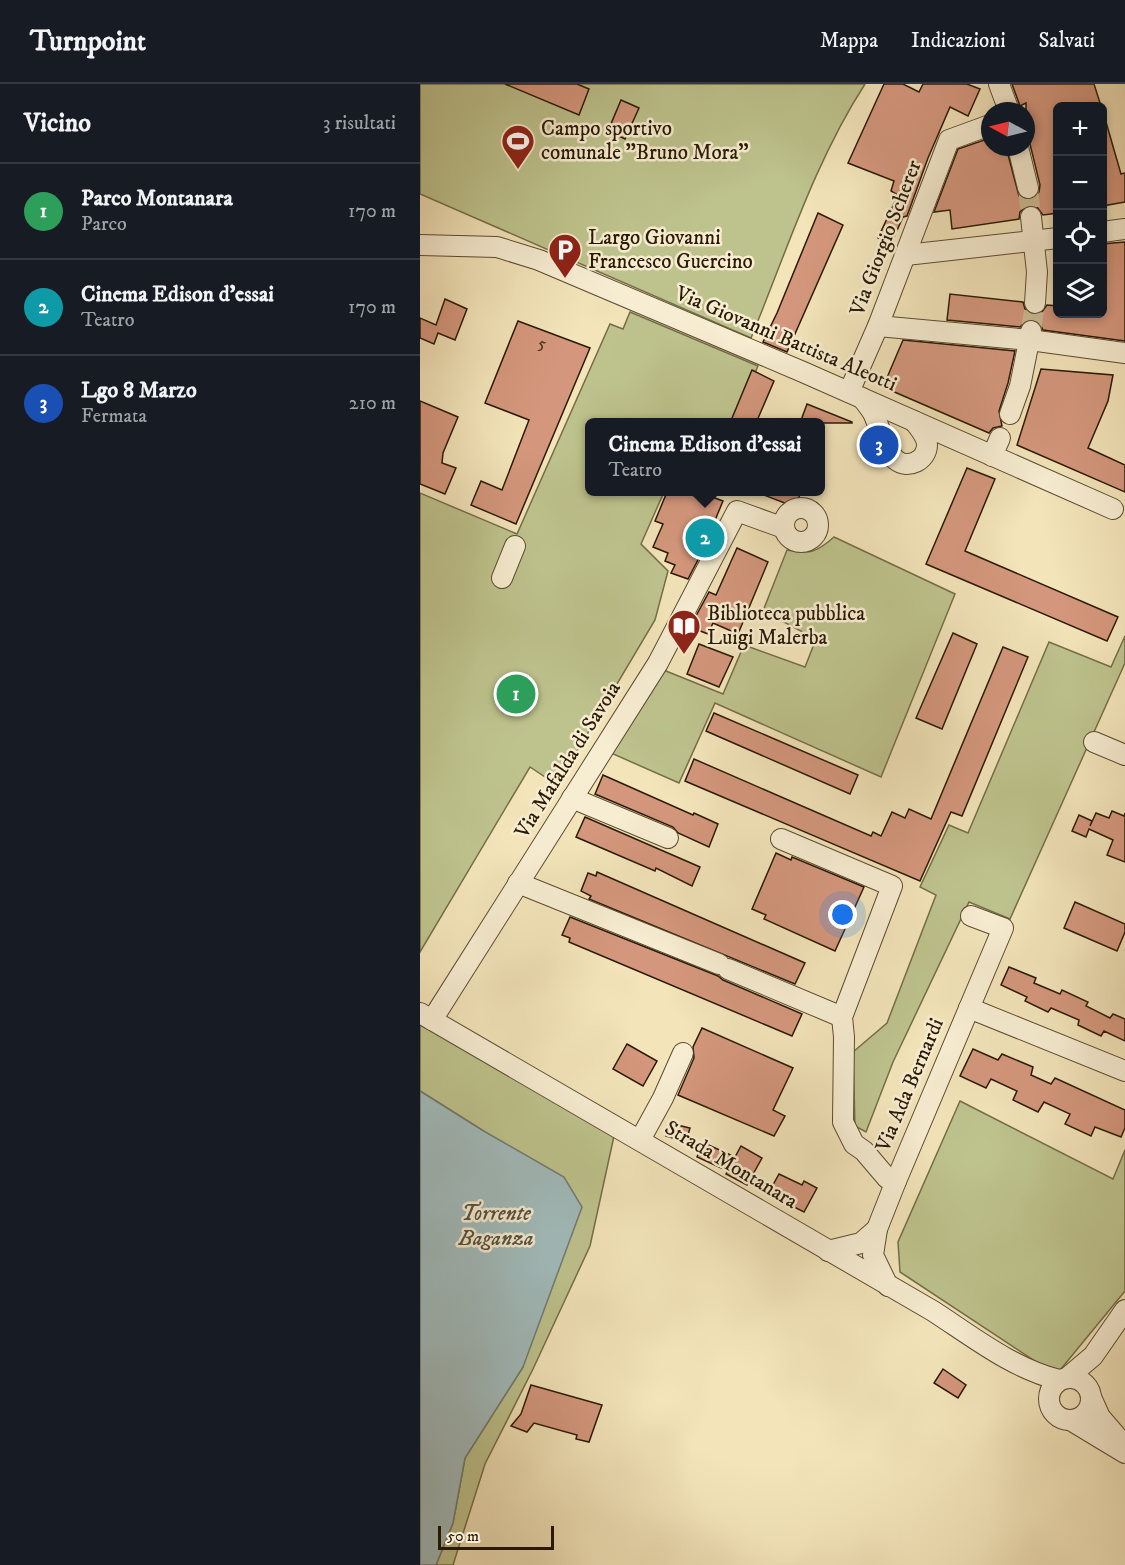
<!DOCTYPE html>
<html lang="it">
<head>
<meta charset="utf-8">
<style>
  :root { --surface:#171b24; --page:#242831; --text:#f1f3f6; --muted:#9ea1a6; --line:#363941; --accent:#d93025 }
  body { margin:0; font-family:"IM FELL DW Pica",serif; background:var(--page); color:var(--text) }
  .controls { position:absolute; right:18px; top:18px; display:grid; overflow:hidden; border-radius:9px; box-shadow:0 3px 9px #0003 }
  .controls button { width:54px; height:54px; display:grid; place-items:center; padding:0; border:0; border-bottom:2px solid var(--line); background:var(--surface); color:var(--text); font:30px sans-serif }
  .compass { position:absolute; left:561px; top:18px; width:54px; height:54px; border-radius:50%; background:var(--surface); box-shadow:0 3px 9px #0003; rotate:277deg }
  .scale { position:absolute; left:18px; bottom:15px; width:116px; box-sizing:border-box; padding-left:6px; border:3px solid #2a1a02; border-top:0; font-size:16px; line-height:21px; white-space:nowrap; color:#2a1a02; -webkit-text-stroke:4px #f7edd2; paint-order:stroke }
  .you { position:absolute; left:423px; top:831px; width:21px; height:21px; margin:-15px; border:4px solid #fff; border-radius:50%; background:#1a73e8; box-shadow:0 0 0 9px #1a73e833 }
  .badge { display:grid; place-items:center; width:39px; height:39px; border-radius:50%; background:var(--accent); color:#fff; font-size:20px; font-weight:700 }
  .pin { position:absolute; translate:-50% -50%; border:3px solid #fff; box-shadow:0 2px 6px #0006 }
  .popup { position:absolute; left:165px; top:334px; width:240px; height:78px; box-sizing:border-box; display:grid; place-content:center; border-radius:9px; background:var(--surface); filter:drop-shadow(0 2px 4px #0005); font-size:20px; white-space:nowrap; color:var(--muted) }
  .popup b { font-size:22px; color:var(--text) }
  .popup::after { content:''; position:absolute; left:50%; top:100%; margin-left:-12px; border:12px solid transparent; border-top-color:var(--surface) }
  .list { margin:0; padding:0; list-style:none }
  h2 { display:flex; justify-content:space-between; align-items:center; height:78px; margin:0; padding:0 24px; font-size:26px }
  h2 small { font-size:20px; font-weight:400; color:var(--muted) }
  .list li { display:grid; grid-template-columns:39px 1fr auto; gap:18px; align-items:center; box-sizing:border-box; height:96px; padding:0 24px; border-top:2px solid var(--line) }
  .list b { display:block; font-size:22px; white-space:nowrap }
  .list p { margin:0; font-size:20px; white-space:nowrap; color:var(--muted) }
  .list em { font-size:20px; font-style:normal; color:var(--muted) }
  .icon { flex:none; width:33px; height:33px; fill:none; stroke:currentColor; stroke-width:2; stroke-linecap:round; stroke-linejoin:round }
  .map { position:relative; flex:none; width:705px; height:1481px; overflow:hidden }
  header { display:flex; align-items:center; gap:36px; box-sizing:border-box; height:84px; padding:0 30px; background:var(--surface); border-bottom:2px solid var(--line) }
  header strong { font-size:28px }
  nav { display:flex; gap:33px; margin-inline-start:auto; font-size:21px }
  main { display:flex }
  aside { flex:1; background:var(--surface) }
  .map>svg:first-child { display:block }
  .green { fill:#bec38d; stroke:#746e48; stroke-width:1.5 }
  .water { fill:#a1bbbc; stroke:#717b72; stroke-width:1.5 }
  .building { fill:#d4977d; stroke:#2a1a02; stroke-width:1.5 }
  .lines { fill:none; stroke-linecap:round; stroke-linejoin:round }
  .minor-tunnel { stroke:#cbbc95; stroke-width:20; stroke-dasharray:20 10; stroke-linecap:butt }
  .minor-casing { stroke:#5c4c30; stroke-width:22 }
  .minor { stroke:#f7edd2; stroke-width:20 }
  .labels { text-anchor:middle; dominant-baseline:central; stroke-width:5; stroke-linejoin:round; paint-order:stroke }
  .number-label { font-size:18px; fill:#543921 }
  .poi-label { font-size:21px; fill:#2a1a02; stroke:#f7edd2; text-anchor:start }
  .street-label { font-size:21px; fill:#2a1a02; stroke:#f7edd2 }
  .water-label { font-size:22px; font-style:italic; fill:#545243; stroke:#f7edd2 }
</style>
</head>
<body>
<header>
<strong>Turnpoint</strong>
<nav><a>Mappa</a><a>Indicazioni</a><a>Salvati</a></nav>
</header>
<main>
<aside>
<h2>Vicino<small>3 risultati</small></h2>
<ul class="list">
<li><span class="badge" style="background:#2e9e5b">1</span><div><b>Parco Montanara</b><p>Parco</p></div><em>170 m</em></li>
<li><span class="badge" style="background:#0f9aa8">2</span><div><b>Cinema Edison d'essai</b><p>Teatro</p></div><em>170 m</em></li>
<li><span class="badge" style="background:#1a4fb4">3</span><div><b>Lgo 8 Marzo</b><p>Fermata</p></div><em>210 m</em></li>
</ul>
</aside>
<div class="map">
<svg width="705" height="1481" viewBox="0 0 705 1481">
  <rect width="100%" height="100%" fill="#f3e4ba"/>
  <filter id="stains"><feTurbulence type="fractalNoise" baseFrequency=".00333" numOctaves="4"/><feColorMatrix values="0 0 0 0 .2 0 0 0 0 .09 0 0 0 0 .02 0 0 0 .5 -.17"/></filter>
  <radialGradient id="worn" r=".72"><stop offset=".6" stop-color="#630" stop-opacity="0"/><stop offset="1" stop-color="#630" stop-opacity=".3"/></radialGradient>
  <g class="green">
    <path d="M0 0H445C395 77 366 169 331 254L0 110Z"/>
    <polygon points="210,228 338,282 314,338 170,338 170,408 244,408 221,460 248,487 235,536 137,701 110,683 0,868 0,409 97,450 190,240 203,245"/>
    <path d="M414 453 535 510 461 693 295 619 259 699 191 669 241 585 303 610 324 561 385 583 396 555 343 527 367 466C390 470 396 469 414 453Z"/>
    <polygon points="705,552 705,579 590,835 549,818 473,978 446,1048 435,1042 433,968 467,939 516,811 500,803 529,741 548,749 629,558 691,583"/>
    <polygon points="0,928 194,1052 170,1162 113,1285 65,1380 33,1481 16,1481 33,1439 45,1374 103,1283 62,1046 0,1007"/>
    <polygon points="540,1017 693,1095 705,1066 705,1207 636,1291 480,1188 478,1158"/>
  </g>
  <polygon class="water" points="0,1007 62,1046 144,1093 162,1123 103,1283 45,1374 33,1439 16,1481 0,1481"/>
  <g class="building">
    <polygon points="85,0 157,0 169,5 159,31"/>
    <polygon points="464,0 483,0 499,8 503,0 547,0 560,5 548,32 530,23 508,74 487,132 483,133 471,160 458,154 478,111 471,107 474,97 428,79"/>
    <polygon points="592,0 674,0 681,22 638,22 638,129 623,131 616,122 609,121 600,128 599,135 532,145 530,126 514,128 538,65 570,54 570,63 586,63 599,112 604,115 610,116 616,113 619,108 620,101 610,60 606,54 606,19 600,22"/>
    <polygon points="201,16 219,24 205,55 188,47"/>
    <polygon points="682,38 686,38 701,90 705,89 705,118 682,122"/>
    <polygon points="398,129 423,141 367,268 343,258 357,229"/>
    <polygon points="705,158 705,257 623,246 619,238 613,235 607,236 600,243 527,236 530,210 603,218 605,225 614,231 621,229 627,221 638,222 638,230 682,230 682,160"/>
    <polygon points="25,215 47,225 35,256 18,249 14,260 0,254 0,234 16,241"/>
    <polygon points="98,237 170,264 96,440 51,421 61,397 82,406 109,336 65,319"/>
    <polygon points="483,256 595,267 588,299 579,327 582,342 573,344 569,349 463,303"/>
    <polygon points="621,285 693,291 688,317 668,364 705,381 705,408 597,361"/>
    <polygon points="332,286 354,297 336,339 310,339"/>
    <polygon points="0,317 38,333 23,369 22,379 36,384 25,410 0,400"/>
    <polygon points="387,320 432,338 432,339 380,339"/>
    <polygon points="547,384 575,395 545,467 698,533 687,557 506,480"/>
    <polygon points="247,408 265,408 282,415 284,410 303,417 281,470 268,495 251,489 255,481 245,477 248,469 233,463 243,440 235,437"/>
    <polygon points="336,408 381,408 375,423"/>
    <polygon points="317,464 348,478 318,550 293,539 288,550 270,543 289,508 296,511"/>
    <polygon points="533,549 557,560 522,645 496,634"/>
    <polygon points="279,560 313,573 299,603 267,590"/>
    <polygon points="583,563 608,573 542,732 531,728 500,797 265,697 274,675 451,752 453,748 461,752 472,728 485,734 489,725 511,735"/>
    <polygon points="294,629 438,691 430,710 286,647"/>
    <polygon points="183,691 273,731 274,729 298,740 289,763 258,749 253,743 175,710"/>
    <polygon points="692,727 704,732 705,729 705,778 687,771 693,756 669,745 666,753 652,747 659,731 672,737 670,742 676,729 689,734"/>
    <polygon points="165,733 280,783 272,802 236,784 235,787 156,753"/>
    <polygon points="356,769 371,776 372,773 444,803 415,867 344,835 346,831 332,825"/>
    <polygon points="177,788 385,879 375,900 169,815 171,812 161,807 168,789 176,792"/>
    <polygon points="655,818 705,840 705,848 697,867 644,844"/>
    <polygon points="150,833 298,892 303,896 382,930 372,952 149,858 150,854 142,851"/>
    <polygon points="589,883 616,894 614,899 640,910 642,906 668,918 666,922 690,934 693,930 705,935 705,957 684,947 681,952 658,941 659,936 631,924 628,928 605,917 607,913 581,901"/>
    <polygon points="282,944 373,984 353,1026 365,1032 354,1052 258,1011 274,974 273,963"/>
    <polygon points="207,960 237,977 223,1002 193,985"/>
    <polygon points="553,965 578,976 582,970 613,983 611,991 631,1000 635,994 705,1026 705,1044 701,1053 675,1043 671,1052 645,1040 650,1030 624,1018 618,1028 593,1016 597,1007 571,995 566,1004 540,992"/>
    <polygon points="249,1039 270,1044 266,1058 246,1052"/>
    <polygon points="284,1059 315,1073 321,1062 342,1074 327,1101 306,1090 308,1087 277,1073"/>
    <polygon points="359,1090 382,1101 384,1097 397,1104 384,1128 348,1110"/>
    <polygon points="523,1285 546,1301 538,1314 514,1299"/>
    <polygon points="111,1301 182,1321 169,1358 156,1355 157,1351 114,1339 107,1348 91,1342 101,1330"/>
  </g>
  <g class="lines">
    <g class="minor-tunnel">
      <polyline points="608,104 611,133"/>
      <polyline points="611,247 615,219"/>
    </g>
    <defs>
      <g id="minor">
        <polyline points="579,0 589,27"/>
        <polyline points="598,63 608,104"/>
        <polyline points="611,133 617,188 615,219"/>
        <polyline points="682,148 705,145"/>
        <polyline points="0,161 77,163 119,176 383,288 693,425"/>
        <polyline points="486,171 638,154"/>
        <polyline points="458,242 610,256 705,269"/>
        <polyline points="429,308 458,242 529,56 570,41"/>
        <path d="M442 314C446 319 450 324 453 329 459 341 466 368 476 376 488 386 507 376 507 361 507 352 499 344 494 337"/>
        <polyline points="590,330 600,302 611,247"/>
        <polyline points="572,372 580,354"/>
        <circle cx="381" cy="441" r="17"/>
        <polyline points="82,494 95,462"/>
        <polyline points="674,658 705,671"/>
        <polyline points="152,714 248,754"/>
        <polyline points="361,755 472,802 422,933 424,953 423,1038 434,1060 444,1067 467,1094 476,1097 457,1145 453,1171 468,1202"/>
        <polyline points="98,799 299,880"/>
        <polyline points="308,885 422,933"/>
        <polyline points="549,924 705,987"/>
        <path d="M0 929 513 1227C553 1253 592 1284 639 1296"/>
        <polyline points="12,936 238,579 317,427 364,444"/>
        <polyline points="220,1056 243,1014 263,969"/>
        <polyline points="476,1097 583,844 551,832"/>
        <polyline points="408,1167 441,1159 457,1145"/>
        <circle cx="650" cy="1315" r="21"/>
        <polyline points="647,1294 673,1272 705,1226"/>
        <polyline points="671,1313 680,1333 705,1362"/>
        <polyline points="652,1337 705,1369"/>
      </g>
    </defs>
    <use href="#minor" class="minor-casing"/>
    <use href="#minor" class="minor"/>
  </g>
  <defs>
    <symbol id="stadium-pin" viewBox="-11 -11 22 30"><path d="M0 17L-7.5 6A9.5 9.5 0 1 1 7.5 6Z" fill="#8f2418" stroke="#f7edd2"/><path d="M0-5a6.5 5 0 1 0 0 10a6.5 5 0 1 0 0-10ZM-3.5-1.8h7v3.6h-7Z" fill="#fff"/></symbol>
    <symbol id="parking-pin" viewBox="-11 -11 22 30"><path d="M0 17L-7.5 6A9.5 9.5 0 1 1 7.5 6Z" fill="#8f2418" stroke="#f7edd2"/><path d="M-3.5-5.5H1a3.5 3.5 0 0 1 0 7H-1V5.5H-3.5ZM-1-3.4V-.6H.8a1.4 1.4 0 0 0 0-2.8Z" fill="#fff"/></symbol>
    <symbol id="library-pin" viewBox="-11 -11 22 30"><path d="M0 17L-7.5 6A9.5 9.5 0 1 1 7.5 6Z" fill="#8f2418" stroke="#f7edd2"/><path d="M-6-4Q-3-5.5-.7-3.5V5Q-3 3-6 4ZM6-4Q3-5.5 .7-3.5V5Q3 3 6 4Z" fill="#fff"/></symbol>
  </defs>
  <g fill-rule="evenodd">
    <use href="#stadium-pin" x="79" y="38" width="38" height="52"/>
    <use href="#parking-pin" x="126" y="147" width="38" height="52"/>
    <use href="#library-pin" x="245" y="523" width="38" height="52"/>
  </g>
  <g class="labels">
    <g class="number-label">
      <text x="122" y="260">5</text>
    </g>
    <g class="poi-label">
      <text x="121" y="45">Campo sportivo<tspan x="121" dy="24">comunale "Bruno Mora"</tspan></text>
      <text x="168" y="154">Largo Giovanni<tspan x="168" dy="24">Francesco Guercino</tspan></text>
      <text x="287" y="530">Biblioteca pubblica<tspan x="287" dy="24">Luigi Malerba</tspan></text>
    </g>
    <g class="street-label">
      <text transform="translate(466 154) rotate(-69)">Via Giorgio Scherer</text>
      <text transform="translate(366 255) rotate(23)">Via Giovanni Battista Aleotti</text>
      <text transform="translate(148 676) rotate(-58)">Via Mafalda di Savoia</text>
      <text transform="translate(490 1001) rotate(-67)">Via Ada Bernardi</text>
      <text transform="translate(311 1081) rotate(31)">Strada Montanara</text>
    </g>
    <g class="water-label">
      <text x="76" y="1129">Torrente<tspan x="76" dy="25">Baganza</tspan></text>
    </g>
  </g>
  <rect width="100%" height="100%" filter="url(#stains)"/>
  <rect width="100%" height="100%" fill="url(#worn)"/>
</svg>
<div class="controls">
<button>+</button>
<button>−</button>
<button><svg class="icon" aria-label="locate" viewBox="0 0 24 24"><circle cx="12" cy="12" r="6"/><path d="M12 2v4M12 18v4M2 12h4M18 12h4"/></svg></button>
<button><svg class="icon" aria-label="layers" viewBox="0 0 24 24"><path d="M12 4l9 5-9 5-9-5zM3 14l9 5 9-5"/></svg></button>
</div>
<svg class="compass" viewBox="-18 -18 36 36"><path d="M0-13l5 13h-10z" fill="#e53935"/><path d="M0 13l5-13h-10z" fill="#9ea1a6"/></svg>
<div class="scale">50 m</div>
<div class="you"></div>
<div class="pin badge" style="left:96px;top:610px;background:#2e9e5b">1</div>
<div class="pin badge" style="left:285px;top:454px;background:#0f9aa8">2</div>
<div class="popup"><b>Cinema Edison d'essai</b>Teatro</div>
<div class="pin badge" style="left:459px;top:361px;background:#1a4fb4">3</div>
</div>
</main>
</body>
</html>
